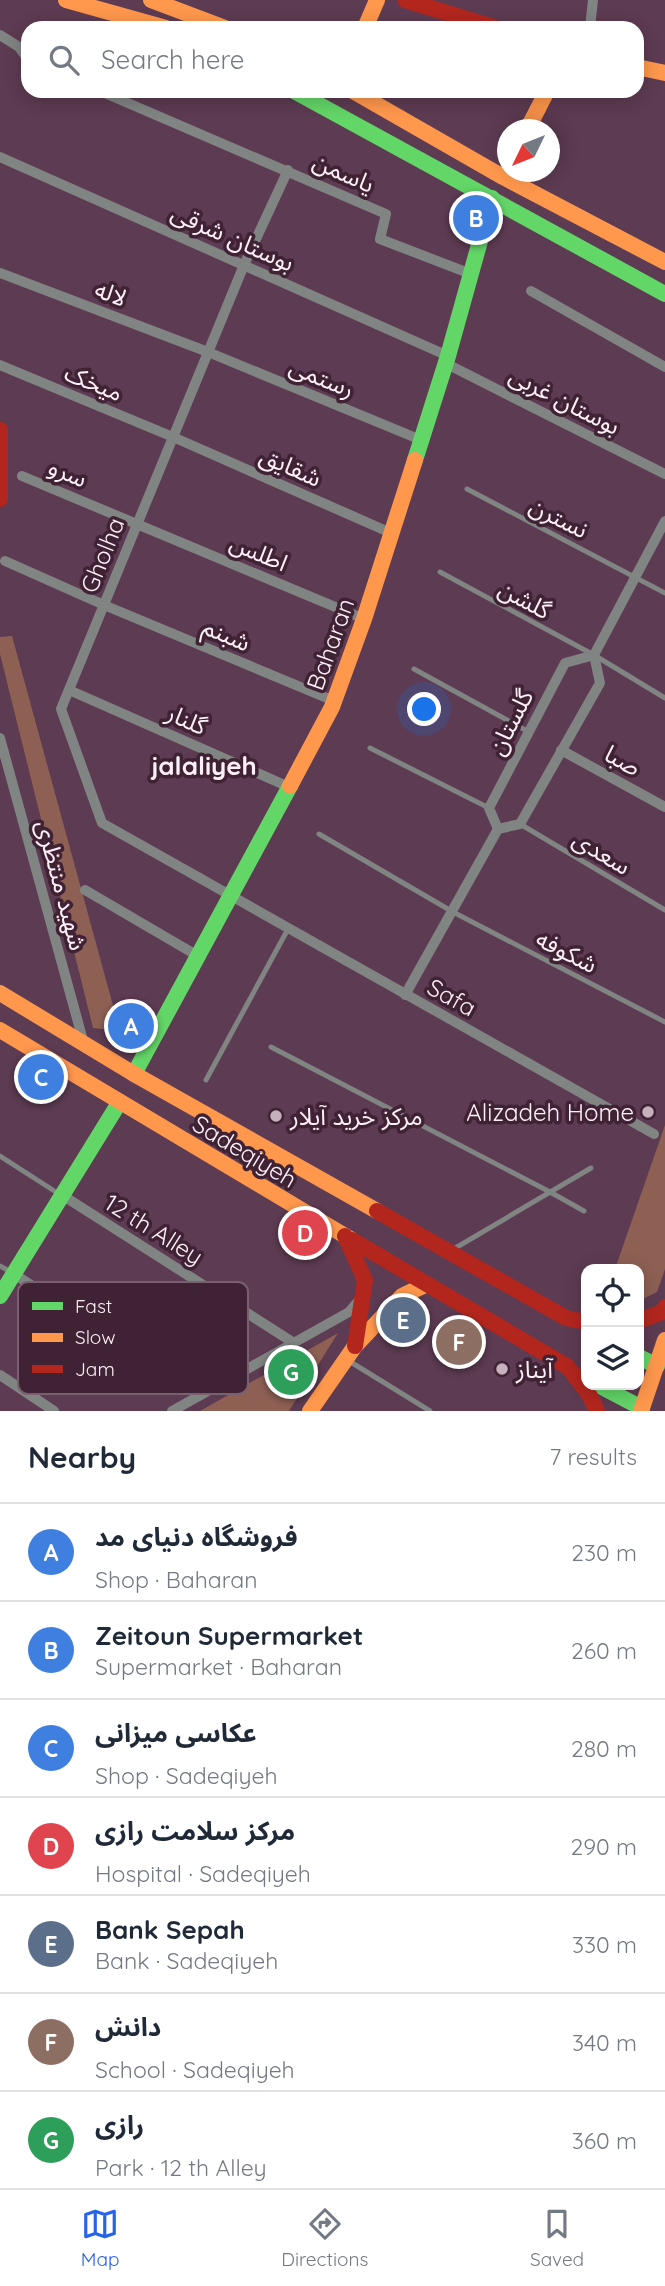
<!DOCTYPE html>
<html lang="en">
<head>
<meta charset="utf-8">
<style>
  :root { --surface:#fff; --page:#f6f6f7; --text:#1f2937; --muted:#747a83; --line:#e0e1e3; --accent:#2563eb }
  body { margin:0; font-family:Quicksand,"Noto Sans Arabic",sans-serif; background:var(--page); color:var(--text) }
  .controls { position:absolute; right:21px; bottom:21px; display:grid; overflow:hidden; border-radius:14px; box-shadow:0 4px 18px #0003 }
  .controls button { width:63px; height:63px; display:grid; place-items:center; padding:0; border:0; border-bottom:2px solid var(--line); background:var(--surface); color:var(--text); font:35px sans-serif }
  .compass { position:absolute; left:497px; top:119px; width:63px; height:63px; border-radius:50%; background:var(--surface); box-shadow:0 4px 18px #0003; rotate:227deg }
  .you { position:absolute; left:425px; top:710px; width:24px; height:24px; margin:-18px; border:5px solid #fff; border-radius:50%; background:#1a73e8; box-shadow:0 0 0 10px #1a73e833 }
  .badge { display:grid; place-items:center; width:46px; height:46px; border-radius:50%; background:var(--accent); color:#fff; font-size:23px; font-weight:700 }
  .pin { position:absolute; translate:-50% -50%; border:4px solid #fff; box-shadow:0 2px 7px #0006 }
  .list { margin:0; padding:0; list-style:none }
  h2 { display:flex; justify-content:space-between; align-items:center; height:91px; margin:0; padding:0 28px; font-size:30px }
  h2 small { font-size:23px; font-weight:400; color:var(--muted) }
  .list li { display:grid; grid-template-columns:46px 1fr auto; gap:21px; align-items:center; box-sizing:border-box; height:98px; padding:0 28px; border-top:2px solid var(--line) }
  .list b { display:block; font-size:26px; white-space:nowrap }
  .list p { margin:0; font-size:23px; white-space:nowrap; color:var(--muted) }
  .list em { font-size:23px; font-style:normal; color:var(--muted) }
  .icon { flex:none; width:38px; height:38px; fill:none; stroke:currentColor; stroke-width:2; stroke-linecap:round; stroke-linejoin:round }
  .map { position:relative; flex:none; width:665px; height:1411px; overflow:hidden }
  .search { position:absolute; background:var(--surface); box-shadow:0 4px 18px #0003; left:21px; right:21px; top:21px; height:77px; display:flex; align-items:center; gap:18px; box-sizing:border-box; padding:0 24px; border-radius:21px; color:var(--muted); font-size:26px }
  .sheet { height:777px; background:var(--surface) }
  nav { display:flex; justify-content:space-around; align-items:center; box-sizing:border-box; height:98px; border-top:2px solid var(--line); background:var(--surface); font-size:19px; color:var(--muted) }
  nav a { display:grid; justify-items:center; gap:4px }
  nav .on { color:var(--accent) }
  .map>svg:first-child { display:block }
  .green { fill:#8e6054 }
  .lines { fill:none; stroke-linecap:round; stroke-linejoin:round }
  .lane { stroke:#808482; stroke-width:5 }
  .street { stroke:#808482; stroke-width:10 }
  .fast { stroke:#63d668; stroke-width:16 }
  .slow { stroke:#ff974d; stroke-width:16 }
  .jam { stroke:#b3261e; stroke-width:16 }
  .poi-dot { fill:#c6b0be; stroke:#3f2234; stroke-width:2.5 }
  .labels { text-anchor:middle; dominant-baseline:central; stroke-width:7; stroke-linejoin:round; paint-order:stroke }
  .street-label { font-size:24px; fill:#feeff8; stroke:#3f2234 }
  .poi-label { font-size:24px; fill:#feeff8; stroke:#3f2234; text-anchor:start }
  .neighbourhood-label { font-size:26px; font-weight:bold; fill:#feeff8; stroke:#3f2234 }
  .key { fill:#3f2234; stroke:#78606f; stroke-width:2 }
  .key-label { font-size:19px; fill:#feeff8 }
</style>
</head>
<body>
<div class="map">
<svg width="665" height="1411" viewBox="0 0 665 1411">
  <rect width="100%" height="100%" fill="#5d3b52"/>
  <g class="green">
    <polygon points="12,636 120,1031 93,1028 0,654 0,637"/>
    <polygon points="665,1125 665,1269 657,1292 639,1301 639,1269 615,1269"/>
    <polygon points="338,1333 289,1411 200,1411"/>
  </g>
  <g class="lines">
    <g class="lane">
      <polyline points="467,489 665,593"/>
      <polyline points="440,572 594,655 665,698"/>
      <polyline points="414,669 529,732"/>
      <polyline points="370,748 489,808"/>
      <polyline points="520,824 665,910"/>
      <polyline points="319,834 453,912 665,1022"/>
      <polyline points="271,1047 550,1192 584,1211"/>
      <polyline points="206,1080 288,929"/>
      <polyline points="0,1156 59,1194"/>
      <polyline points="452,1250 591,1168"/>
      <polyline points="0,1266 11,1272"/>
      <polyline points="349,1361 430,1411"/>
    </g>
    <g class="street">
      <polyline points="590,28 593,0"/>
      <polyline points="0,35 19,47 28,60"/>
      <polyline points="100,91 386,214 380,239 471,274"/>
      <polyline points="0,157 448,356"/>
      <polyline points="288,170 244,265 61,709 102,823 654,1134"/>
      <polyline points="0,273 208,352 421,440"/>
      <polyline points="531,291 665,367"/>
      <polyline points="445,363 665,474"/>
      <polyline points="0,365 173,437 391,533"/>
      <polyline points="22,476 364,619"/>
      <polyline points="5,561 104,605 334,701"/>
      <polyline points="69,690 289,787"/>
      <polyline points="0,738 84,1044"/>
      <polyline points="561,750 665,807"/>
      <polyline points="498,829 489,808 565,663 594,655"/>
      <polyline points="85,890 198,956"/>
      <polyline points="405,995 498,829 520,824 600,683 594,655 665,521"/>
      <polyline points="62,1195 294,1343"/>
      <polyline points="14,1274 200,1395"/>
      <polyline points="0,1375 54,1411"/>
      <polyline points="172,1411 349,1312 361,1298"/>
    </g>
    <g class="fast">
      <polyline points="294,91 665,294"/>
      <polyline points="415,460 448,356 492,198"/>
      <polyline points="134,1074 290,786"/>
      <polyline points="0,1296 119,1103"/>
      <polyline points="639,1357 657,1366"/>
      <polyline points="598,1385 642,1408"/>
    </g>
    <g class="slow">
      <polyline points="66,0 166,28"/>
      <polyline points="151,0 225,28"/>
      <polyline points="365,28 377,0"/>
      <polyline points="637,67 665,73"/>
      <polyline points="353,91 503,177 665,262"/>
      <polyline points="527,130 547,91"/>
      <polyline points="290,786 332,707 364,619 415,460"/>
      <polyline points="0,993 134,1074 377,1211"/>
      <polyline points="0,1030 352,1240"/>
      <polyline points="310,1411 355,1346 402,1296 425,1285"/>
      <polyline points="641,1411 665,1340"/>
    </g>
    <g class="jam">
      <polyline points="405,0 496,28"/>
      <polyline points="0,430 0,499"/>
      <polyline points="377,1211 566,1318 586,1322"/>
      <polyline points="345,1236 365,1280 355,1346"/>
      <polyline points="352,1240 568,1367 590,1396 597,1411"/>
      <polyline points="639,1321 662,1312 665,1307"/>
    </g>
  </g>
  <g class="poi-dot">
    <circle cx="648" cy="1112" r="7"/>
    <circle cx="276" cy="1116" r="7"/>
    <circle cx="502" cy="1369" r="7"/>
  </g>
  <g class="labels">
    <g class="street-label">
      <text transform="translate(344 172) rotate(24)">یاسمن</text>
      <text transform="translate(233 237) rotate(24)">بوستان شرقی</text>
      <text transform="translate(111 293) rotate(21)">لاله</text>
      <text transform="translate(322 377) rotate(22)">رستمی</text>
      <text transform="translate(94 382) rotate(22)">میخک</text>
      <text transform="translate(565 400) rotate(27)">بوستان غربی</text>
      <text transform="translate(291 466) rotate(24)">شقایق</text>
      <text transform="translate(68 472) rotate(23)">سرو</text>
      <text transform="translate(559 517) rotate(27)">نسترن</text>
      <text transform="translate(259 552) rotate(23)">اطلس</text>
      <text transform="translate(102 555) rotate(-68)">Gholha</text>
      <text transform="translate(525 599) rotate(28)">گلشن</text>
      <text transform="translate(227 634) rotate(23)">شبنم</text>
      <text transform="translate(330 644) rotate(-70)">Baharan</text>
      <text transform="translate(187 719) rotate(24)">گلنار</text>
      <text transform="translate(510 722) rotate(-63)">گلستان</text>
      <text transform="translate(623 760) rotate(29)">صبا</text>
      <text transform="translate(602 852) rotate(31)">سعدی</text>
      <text transform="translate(62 885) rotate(75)">شهید منتظری</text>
      <text transform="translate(567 951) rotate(27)">شکوفه</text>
      <text transform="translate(452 997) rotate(29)">Safa</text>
      <text transform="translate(245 1151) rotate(31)">Sadeqiyeh</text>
      <text transform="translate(154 1229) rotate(32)">12 th Alley</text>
    </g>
    <g class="poi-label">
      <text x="634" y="1112" text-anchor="end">Alizadeh Home</text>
      <text x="290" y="1116">مرکز خرید آیلار</text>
      <text x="516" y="1369">آیناز</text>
    </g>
    <g class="neighbourhood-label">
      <text x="204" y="765">jalaliyeh</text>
    </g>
  </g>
  <rect x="18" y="1282" width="230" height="112" rx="10" class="key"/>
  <rect x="32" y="1302" width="31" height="8" fill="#63d668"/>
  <rect x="32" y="1333" width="31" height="9" fill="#ff974d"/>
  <rect x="32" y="1365" width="31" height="8" fill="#b3261e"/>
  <g class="key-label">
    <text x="75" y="1313">Fast</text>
    <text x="75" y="1344">Slow</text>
    <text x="75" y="1376">Jam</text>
  </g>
</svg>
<div class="controls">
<button><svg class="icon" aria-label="locate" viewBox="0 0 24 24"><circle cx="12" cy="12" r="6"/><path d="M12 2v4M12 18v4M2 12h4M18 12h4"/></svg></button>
<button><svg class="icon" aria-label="layers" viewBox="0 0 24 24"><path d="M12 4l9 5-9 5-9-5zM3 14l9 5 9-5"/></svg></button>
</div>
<svg class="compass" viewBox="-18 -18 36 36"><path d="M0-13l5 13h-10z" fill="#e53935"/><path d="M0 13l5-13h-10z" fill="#747a83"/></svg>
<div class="you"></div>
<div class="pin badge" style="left:131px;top:1026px;background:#3f7fe0">A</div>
<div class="pin badge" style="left:476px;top:218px;background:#3f7fe0">B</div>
<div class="pin badge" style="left:41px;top:1077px;background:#3f7fe0">C</div>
<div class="pin badge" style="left:305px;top:1233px;background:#e0444e">D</div>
<div class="pin badge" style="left:403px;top:1320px;background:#5c6f8a">E</div>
<div class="pin badge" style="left:459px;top:1342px;background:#8d6e63">F</div>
<div class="pin badge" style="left:291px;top:1372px;background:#2e9e5b">G</div>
<div class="search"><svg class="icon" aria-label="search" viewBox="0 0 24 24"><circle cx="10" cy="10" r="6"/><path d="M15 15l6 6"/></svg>Search here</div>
</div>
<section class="sheet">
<h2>Nearby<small>7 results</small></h2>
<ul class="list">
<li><span class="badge" style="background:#3f7fe0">A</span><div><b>فروشگاه دنیای مد</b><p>Shop · Baharan</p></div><em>230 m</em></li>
<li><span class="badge" style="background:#3f7fe0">B</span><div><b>Zeitoun Supermarket</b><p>Supermarket · Baharan</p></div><em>260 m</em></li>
<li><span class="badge" style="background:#3f7fe0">C</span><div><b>عکاسی میزانی</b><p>Shop · Sadeqiyeh</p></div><em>280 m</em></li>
<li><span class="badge" style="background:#e0444e">D</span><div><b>مرکز سلامت رازی</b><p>Hospital · Sadeqiyeh</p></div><em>290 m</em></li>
<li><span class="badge" style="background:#5c6f8a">E</span><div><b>Bank Sepah</b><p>Bank · Sadeqiyeh</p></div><em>330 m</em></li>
<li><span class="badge" style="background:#8d6e63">F</span><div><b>دانش</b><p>School · Sadeqiyeh</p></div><em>340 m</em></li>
<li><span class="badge" style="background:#2e9e5b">G</span><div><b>رازی</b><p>Park · 12 th Alley</p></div><em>360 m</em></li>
</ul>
</section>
<nav>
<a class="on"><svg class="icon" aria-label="map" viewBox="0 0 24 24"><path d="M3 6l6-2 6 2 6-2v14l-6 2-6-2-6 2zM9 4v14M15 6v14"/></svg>Map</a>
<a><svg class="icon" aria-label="directions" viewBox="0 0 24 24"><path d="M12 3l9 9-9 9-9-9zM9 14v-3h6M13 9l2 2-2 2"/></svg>Directions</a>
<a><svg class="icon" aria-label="saved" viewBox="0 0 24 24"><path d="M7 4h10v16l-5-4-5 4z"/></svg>Saved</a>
</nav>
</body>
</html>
